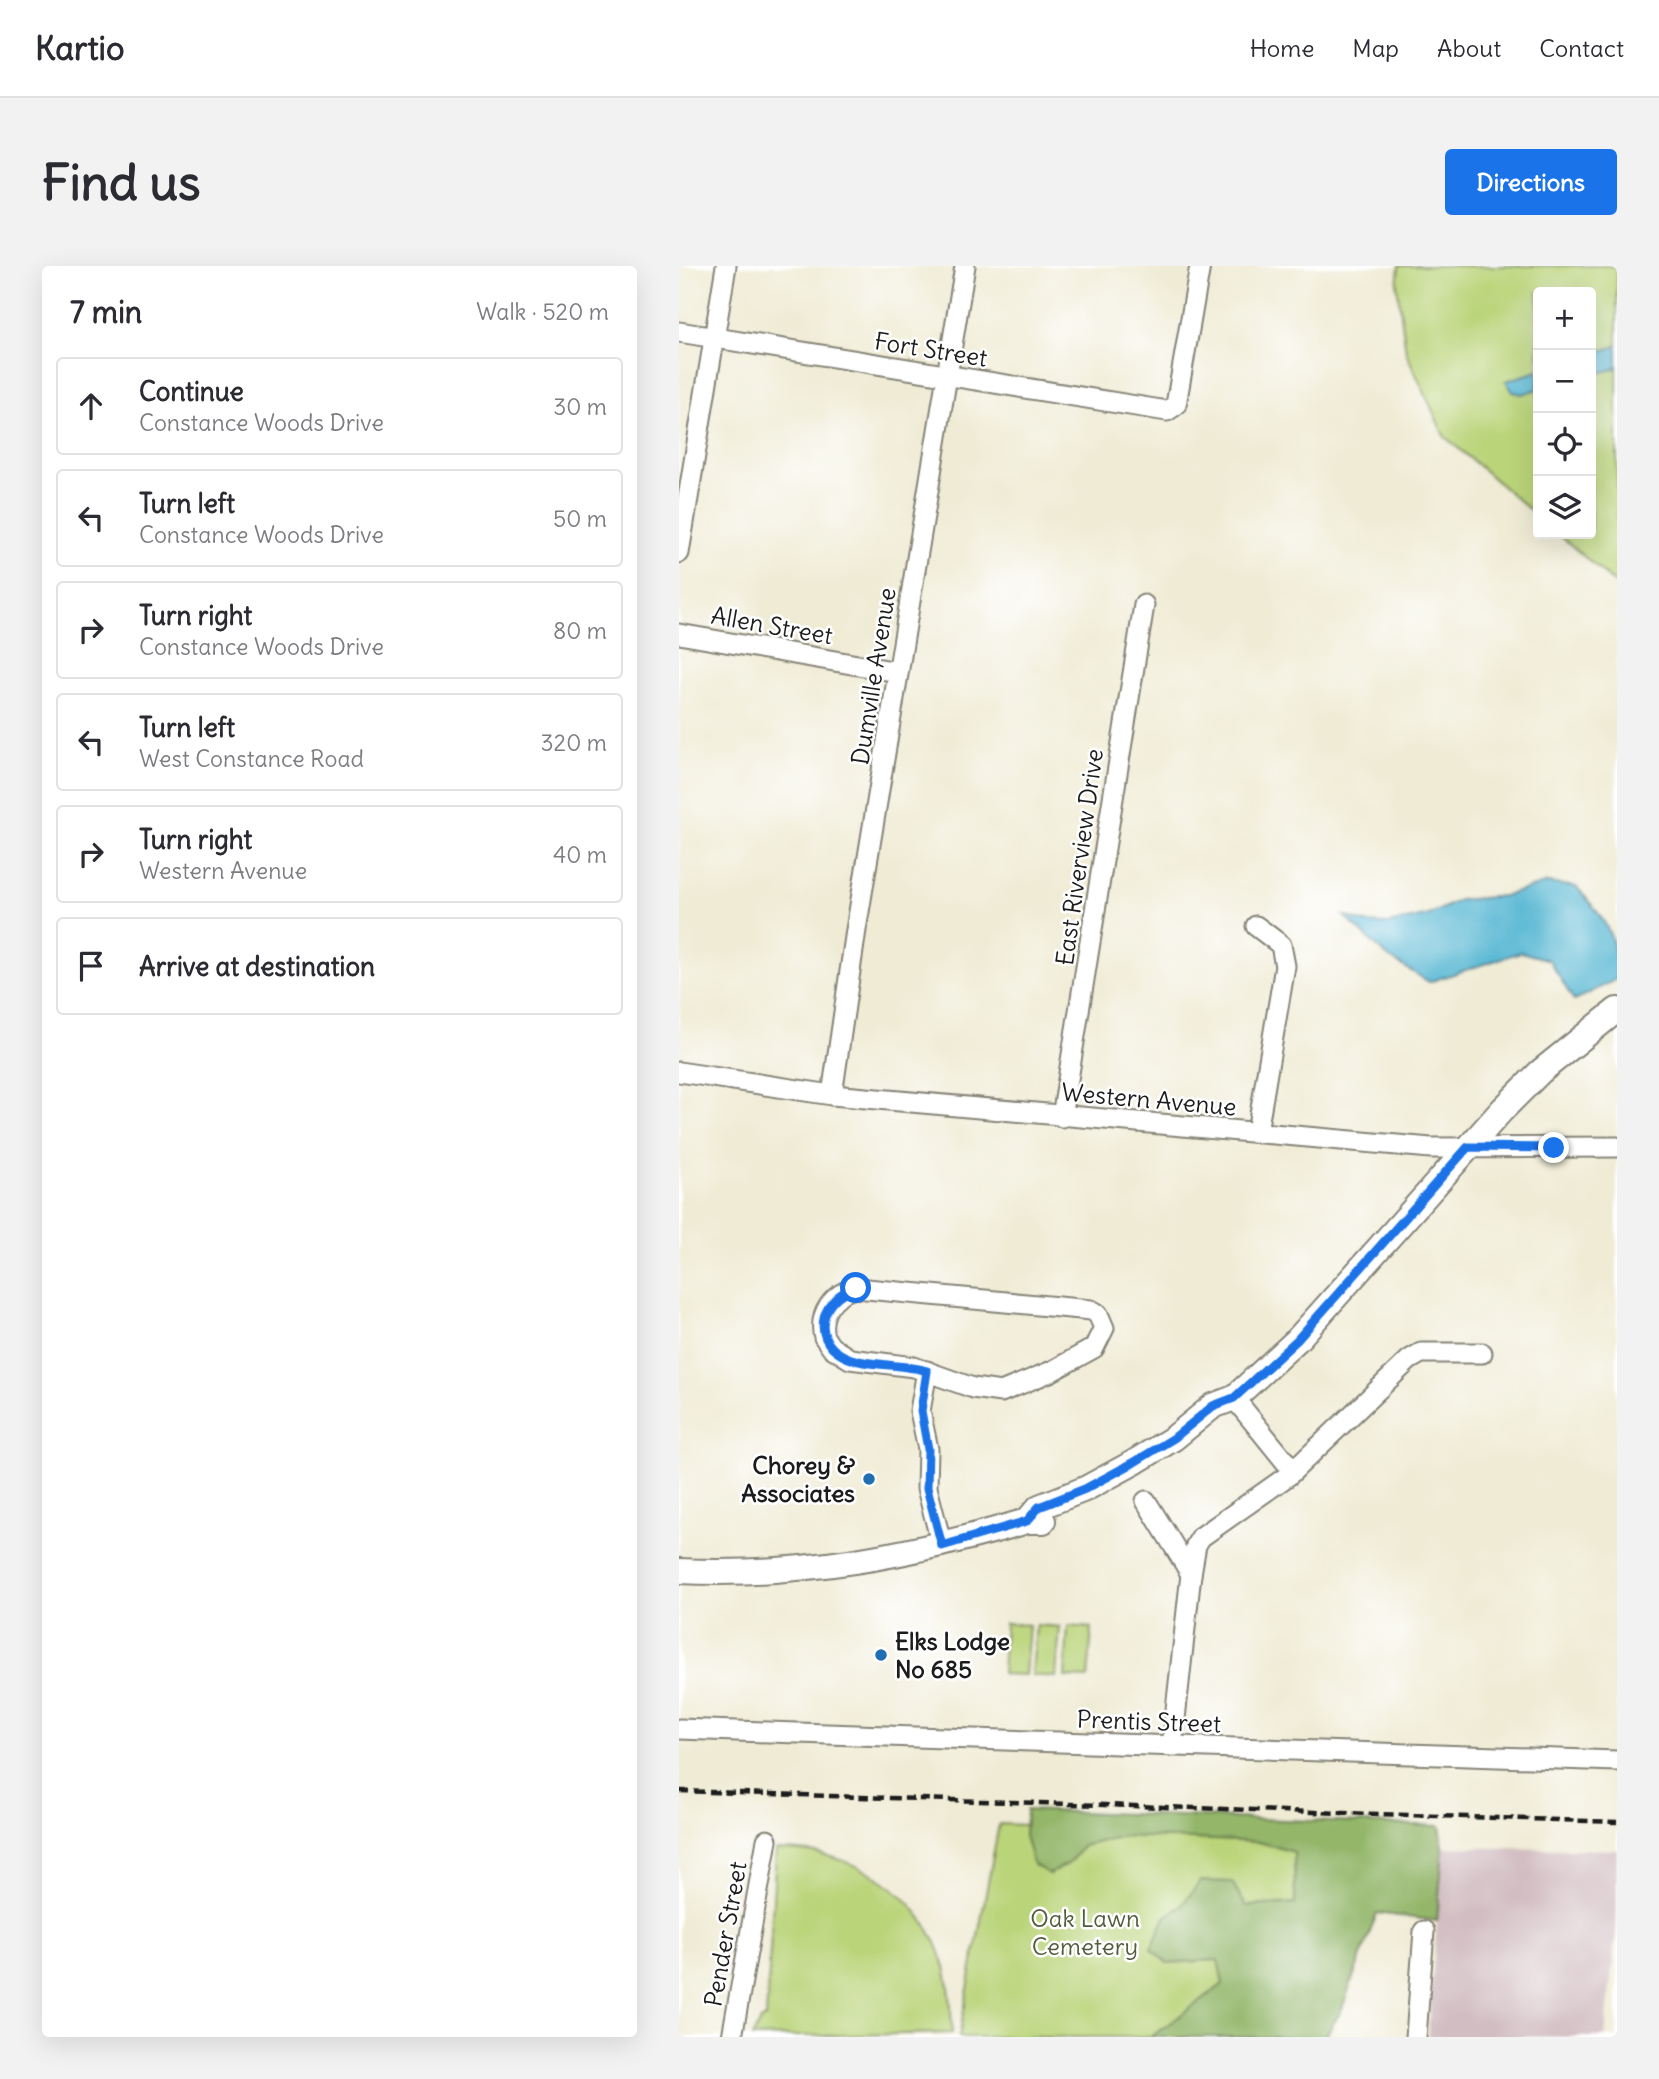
<!DOCTYPE html>
<html lang="en">
<head>
<meta charset="utf-8">
<style>
  :root { --surface:#fff; --page:#f2f2f3; --text:#2b2b33; --muted:#7c7c81; --line:#e1e1e2; --accent:#1a73e8 }
  body { margin:0; font-family:Delius,sans-serif; background:var(--page); color:var(--text) }
  .controls { position:absolute; right:21px; top:21px; display:grid; overflow:hidden; border-radius:7px; box-shadow:0 7px 28px #0002 }
  .controls button { width:63px; height:63px; display:grid; place-items:center; padding:0; border:0; border-bottom:2px solid var(--line); background:var(--surface); color:var(--text); font:35px sans-serif }
  .stop { position:absolute; width:21px; height:21px; margin:-16px; border:5px solid #1a73e8; border-radius:50%; background:#fff }
  .stop.end { background:#1a73e8; border-color:#fff; box-shadow:0 2px 7px #0008 }
  .list { margin:0; padding:0; list-style:none }
  h2 { display:flex; justify-content:space-between; align-items:center; height:91px; margin:0; padding:0 28px; font-size:30px }
  h2 small { font-size:23px; font-weight:400; color:var(--muted) }
  .list li { display:grid; grid-template-columns:46px 1fr auto; gap:21px; align-items:center; box-sizing:border-box; height:98px; margin:0 14px 14px; padding:0 14px; border:2px solid var(--line); border-radius:7px }
  .list b { display:block; font-size:26px; white-space:nowrap }
  .list p { margin:0; font-size:23px; white-space:nowrap; color:var(--muted) }
  .list em { font-size:23px; font-style:normal; color:var(--muted) }
  .icon { flex:none; width:38px; height:38px; fill:none; stroke:currentColor; stroke-width:2; stroke-linecap:round; stroke-linejoin:round }
  .map { position:relative; flex:none; width:938px; height:1771px; overflow:hidden; border-radius:7px }
  header { display:flex; align-items:center; gap:42px; box-sizing:border-box; height:98px; padding:0 35px; background:var(--surface); border-bottom:2px solid var(--line) }
  header strong { font-size:33px }
  nav { display:flex; gap:38px; margin-inline-start:auto; font-size:24px }
  .intro { display:flex; align-items:center; justify-content:space-between; box-sizing:border-box; height:168px; padding:0 42px }
  h1 { margin:0; font-size:49px }
  .button { padding:18px 32px; border-radius:7px; background:var(--accent); color:#fff; font-size:24px; font-weight:700 }
  main { display:flex; gap:42px; padding:0 42px }
  aside { flex:1; background:var(--surface); border-radius:7px; box-shadow:0 7px 28px #0002 }
  .map>svg:first-child { display:block }
  .industrial { fill:#d2bec2 }
  .green { fill:#bad479; stroke:#6b784a; stroke-width:2 }
  .forest { fill:#93b669; stroke:#586942; stroke-width:2 }
  .water { fill:#52b5d1; stroke:#376876; stroke-width:2 }
  .lines { fill:none; stroke-linecap:round; stroke-linejoin:round }
  .minor-casing { stroke:#868478; stroke-width:23 }
  .major-casing { stroke:#868478; stroke-width:28 }
  .minor { stroke:#fff; stroke-width:19 }
  .major { stroke:#fff; stroke-width:24 }
  .rail { stroke:#1c1c1c; stroke-width:4.5; stroke-dasharray:10 5; stroke-linecap:butt }
  .route { stroke:#1a73e8; stroke-width:9 }
  .poi-dot { fill:#1f6fb2; stroke:#fff; stroke-width:2.5 }
  .labels { text-anchor:middle; dominant-baseline:central; stroke-width:5; stroke-linejoin:round; paint-order:stroke }
  .street-label { font-size:24px; fill:#1c1c1c; stroke:#fff }
  .poi-label { font-size:24px; font-weight:bold; fill:#1c1c1c; stroke:#fff; text-anchor:end }
  .park-label { font-size:24px; fill:#535c3d; stroke:#fff }
</style>
</head>
<body>
<header>
<strong>Kartio</strong>
<nav><a>Home</a><a>Map</a><a>About</a><a>Contact</a></nav>
</header>
<div class="intro"><h1>Find us</h1><a class="button">Directions</a></div>
<main>
<aside>
<h2>7 min<small>Walk · 520 m</small></h2>
<ul class="list">
<li><svg class="icon" aria-label="ahead" viewBox="0 0 24 24"><path d="M12 20V5M6 11l6-6 6 6"/></svg><div><b>Continue</b><p>Constance Woods Drive</p></div><em>30 m</em></li>
<li><svg class="icon" aria-label="left" viewBox="0 0 24 24"><path d="M17 20v-9H6M10 6l-5 5 5 5"/></svg><div><b>Turn left</b><p>Constance Woods Drive</p></div><em>50 m</em></li>
<li><svg class="icon" aria-label="right" viewBox="0 0 24 24"><path d="M7 20v-9h11M14 6l5 5-5 5"/></svg><div><b>Turn right</b><p>Constance Woods Drive</p></div><em>80 m</em></li>
<li><svg class="icon" aria-label="left" viewBox="0 0 24 24"><path d="M17 20v-9H6M10 6l-5 5 5 5"/></svg><div><b>Turn left</b><p>West Constance Road</p></div><em>320 m</em></li>
<li><svg class="icon" aria-label="right" viewBox="0 0 24 24"><path d="M7 20v-9h11M14 6l5 5-5 5"/></svg><div><b>Turn right</b><p>Western Avenue</p></div><em>40 m</em></li>
<li><svg class="icon" aria-label="arrive" viewBox="0 0 24 24"><path d="M6 21V4h12l-3 4 3 4H6"/></svg><div><b>Arrive at destination</b></div></li>
</ul>
</aside>
<div class="map">
<svg width="938" height="1771" viewBox="0 0 938 1771">
  <rect width="100%" height="100%" fill="#fff"/>
  <filter id="ink" filterUnits="userSpaceOnUse"><feTurbulence type="fractalNoise" baseFrequency=".0143" numOctaves="2"/><feDisplacementMap in="SourceGraphic" scale="14" xChannelSelector="R" yChannelSelector="G"/><feConvolveMatrix kernelMatrix="1 2 1 2 8 2 1 2 1" color-interpolation-filters="sRGB"/></filter>
  <filter id="wash" filterUnits="userSpaceOnUse"><feTurbulence type="fractalNoise" baseFrequency=".00686" numOctaves="4" result="noise"/><feDisplacementMap in="SourceGraphic" scale="28" xChannelSelector="R" yChannelSelector="G"/><feGaussianBlur stdDeviation="1.57" result="paint"/><feColorMatrix in="noise" values="0 0 0 0 0 0 0 0 0 0 0 0 0 0 0 0 0 1.4 0 .05"/><feComposite in="paint" operator="in"/></filter>
  <g filter="url(#wash)">
    <rect width="100%" height="100%" fill="#efebd4"/>
    <polygon class="industrial" points="764,1581 938,1584 938,1653 926,1771 749,1771"/>
    <g class="green">
      <polygon points="720,0 938,0 938,80 912,88 912,26 859,26 859,105 827,115 843,128 859,123 859,251 765,170 727,86 718,20"/>
      <polygon points="938,102 938,319 879,268 912,268 912,109"/>
      <polygon points="326,1357 350,1359 346,1409 323,1408"/>
      <polygon points="357,1359 381,1361 377,1411 353,1409"/>
      <polygon points="389,1360 413,1362 409,1412 386,1411"/>
      <polygon points="320,1558 670,1571 583,1690 472,1771 280,1771"/>
      <path d="M97 1584C172 1583 242 1623 265 1698 272 1721 272 1744 273 1767L73 1771 82 1754 87 1752Z"/>
    </g>
    <polygon class="forest" points="347,1544 761,1560 764,1581 758,1655 698,1647 662,1745 646,1771 472,1771 544,1718 539,1694 488,1697 472,1683 486,1651 502,1640 522,1615 553,1616 567,1640 616,1637 615,1586 580,1576 444,1570 404,1580 390,1597 370,1608 354,1598 346,1570"/>
    <g class="water">
      <polygon points="938,80 938,102 912,109 912,88"/>
      <polygon points="859,105 859,123 843,128 834,126 827,115"/>
      <path d="M869 617 898 621C926 654 938 668 938 713L895 735 870 694 842 686 750 716 709 691 664 649 686 657 709 658 750 649 780 634 824 630Z"/>
    </g>
  </g>
  <g filter="url(#ink)">
    <g class="lines">
      <defs>
        <g id="minor">
          <polyline points="0,66 488,145 497,139 521,0"/>
          <polyline points="0,287 47,0"/>
          <polyline points="0,368 219,406"/>
          <polyline points="577,660 602,679 606,700 578,866"/>
          <polyline points="0,806 153,829 752,882 938,881"/>
          <polyline points="153,829 177,664 286,0"/>
          <polyline points="383,851 465,339"/>
          <path d="M177 1022 412 1044 419 1048 425 1062 415 1082 373 1105 322 1126 294 1122 235 1101 171 1093 152 1081 145 1071C139 1048 154 1027 177 1022Z"/>
          <polyline points="248,1105 241,1145 249,1183 248,1222 263,1280"/>
          <polyline points="555,1132 614,1205"/>
          <polyline points="467,1235 512,1308"/>
          <polyline points="0,1463 938,1495"/>
          <polyline points="493,1480 512,1308 517,1279 522,1271 610,1209 730,1094 742,1087 803,1087"/>
          <polyline points="53,1771 88,1574"/>
          <polyline points="737,1771 745,1665"/>
        </g>
        <g id="major">
          <polyline points="348,1255 360,1241 406,1223 454,1197 495,1172 534,1140 555,1132 618,1074 823,844 861,806 938,744"/>
          <path d="M0 1305C120 1311 233 1289 348 1255H364"/>
        </g>
      </defs>
      <use href="#minor" class="minor-casing"/>
      <use href="#major" class="major-casing"/>
      <use href="#minor" class="minor"/>
      <use href="#major" class="major"/>
      <polyline class="rail" points="0,1525 938,1556"/>
    </g>
  </g>
  <g class="lines" filter="url(#ink)">
    <path class="route" d="M177 1022C144 1029 130 1071 163 1089 184 1101 223 1097 248 1105L242 1145 249 1183 248 1222 263 1280 348 1255 360 1241 406 1223 454 1197 495 1172 534 1140 555 1132 618 1074 789 881 875 882"/>
  </g>
  <g class="poi-dot">
    <circle cx="190" cy="1213" r="7"/>
    <circle cx="202" cy="1389" r="7"/>
  </g>
  <g class="labels">
    <g class="street-label">
      <text transform="translate(252 83) rotate(9)">Fort Street</text>
      <text transform="translate(93 359) rotate(10)">Allen Street</text>
      <text transform="translate(194 410) rotate(-81)">Dumville Avenue</text>
      <text transform="translate(400 591) rotate(-82)">East Riverview Drive</text>
      <text transform="translate(470 833) rotate(5)">Western Avenue</text>
      <text transform="translate(470 1455) rotate(2)">Prentis Street</text>
      <text transform="translate(46 1668) rotate(-80)">Pender Street</text>
    </g>
    <g class="poi-label">
      <text x="176" y="1199">Chorey &amp;<tspan x="176" dy="28">Associates</tspan></text>
      <text x="216" y="1375" text-anchor="start">Elks Lodge<tspan x="216" dy="28">No 685</tspan></text>
    </g>
    <g class="park-label">
      <text x="406" y="1652">Oak Lawn<tspan x="406" dy="28">Cemetery</tspan></text>
    </g>
  </g>
</svg>
<div class="controls">
<button>+</button>
<button>−</button>
<button><svg class="icon" aria-label="locate" viewBox="0 0 24 24"><circle cx="12" cy="12" r="6"/><path d="M12 2v4M12 18v4M2 12h4M18 12h4"/></svg></button>
<button><svg class="icon" aria-label="layers" viewBox="0 0 24 24"><path d="M12 4l9 5-9 5-9-5zM3 14l9 5 9-5"/></svg></button>
</div>
<div class="stop" style="left:177px;top:1022px"></div>
<div class="stop end" style="left:875px;top:882px"></div>
</div>
</main>
</body>
</html>
